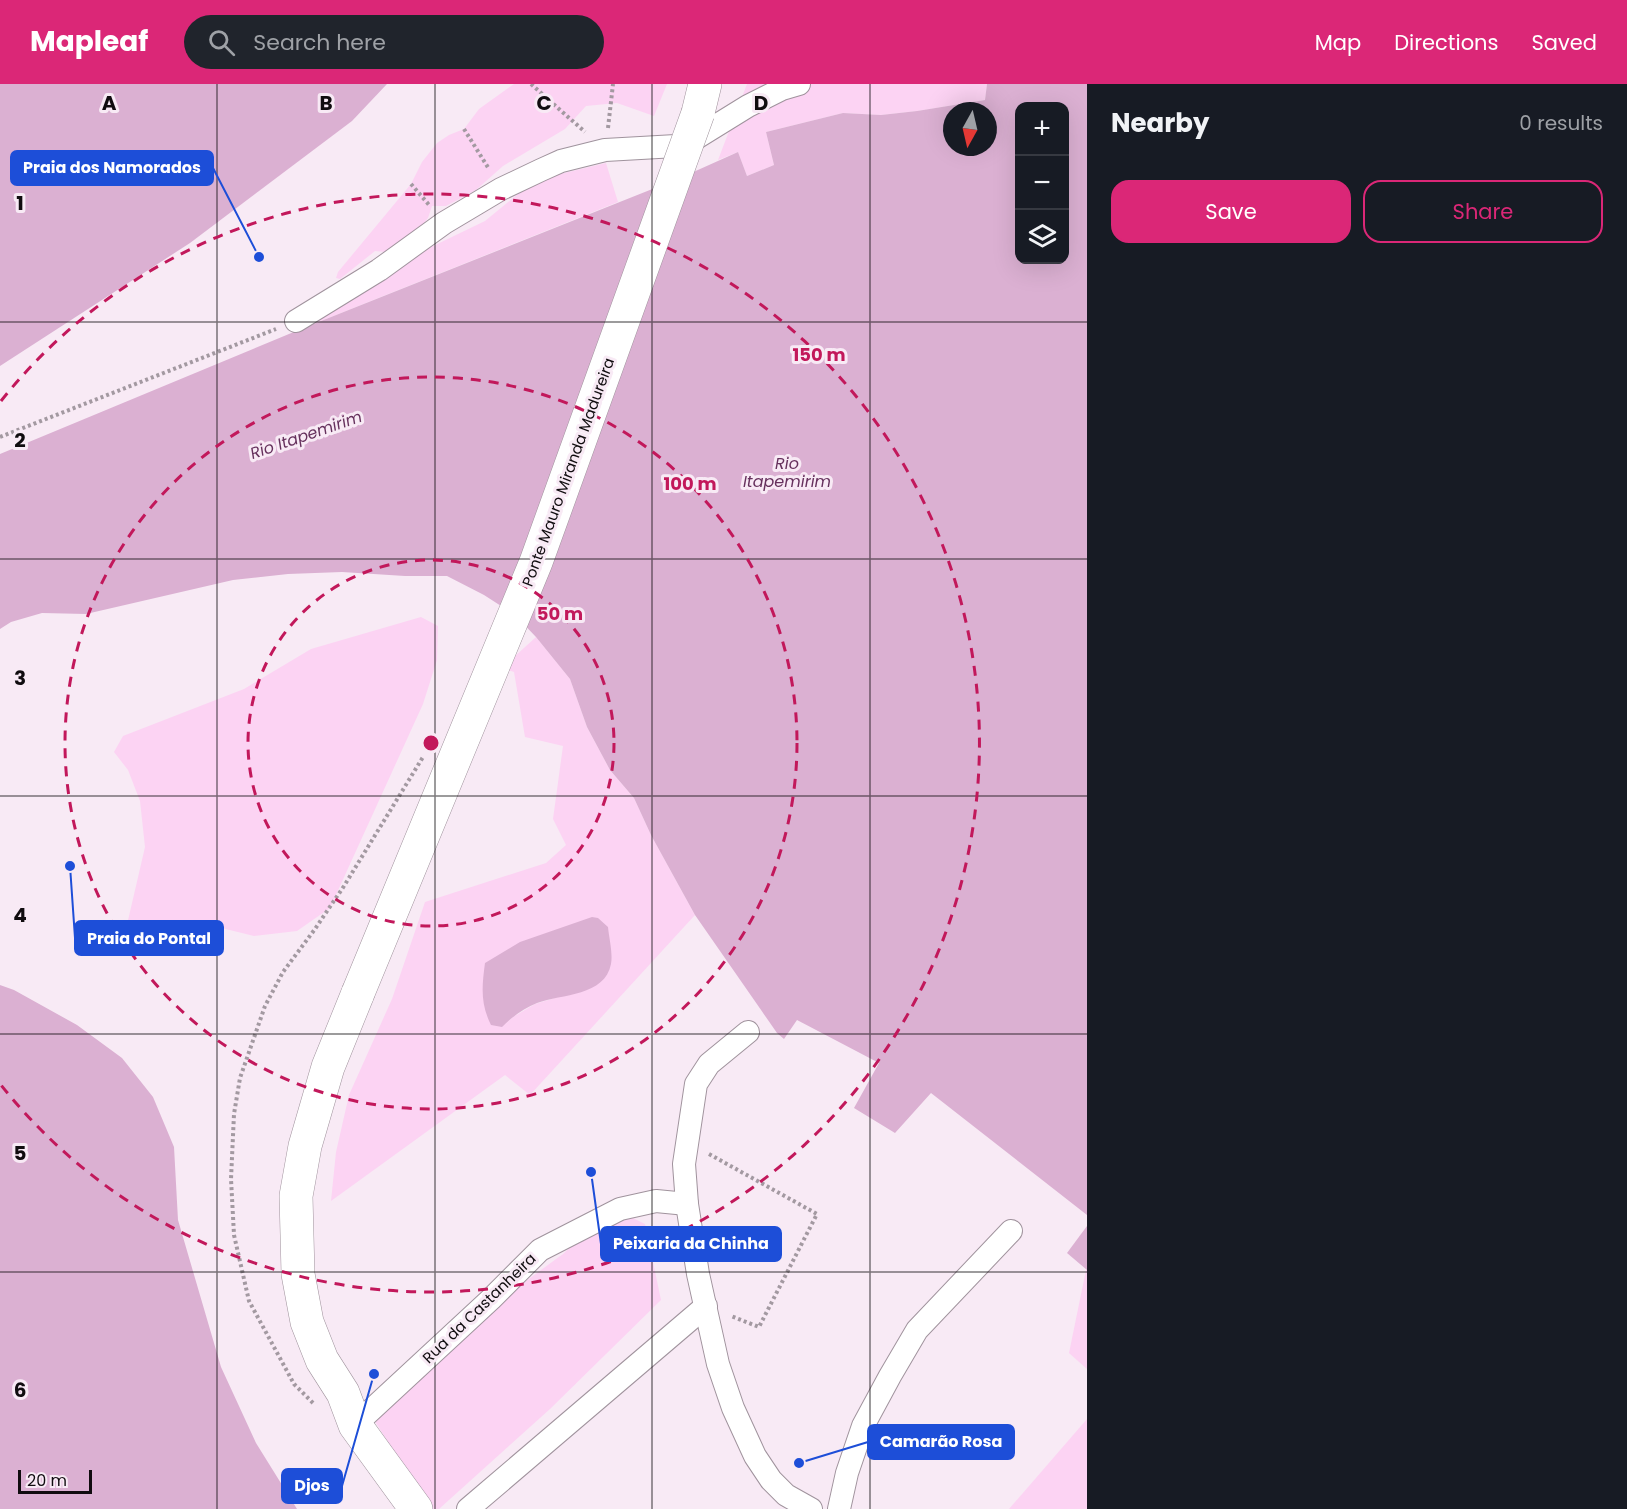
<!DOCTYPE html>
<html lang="en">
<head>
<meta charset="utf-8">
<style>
  :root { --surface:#171b24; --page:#20242c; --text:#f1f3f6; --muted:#9ea1a6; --line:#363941; --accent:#db2777 }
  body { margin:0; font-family:Poppins,sans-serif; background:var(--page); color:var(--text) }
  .controls { position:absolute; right:18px; top:18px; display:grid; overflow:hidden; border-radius:12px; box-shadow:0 6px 24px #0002 }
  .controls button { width:54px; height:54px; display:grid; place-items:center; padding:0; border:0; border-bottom:2px solid var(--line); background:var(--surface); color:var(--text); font:30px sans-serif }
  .compass { position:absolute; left:943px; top:18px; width:54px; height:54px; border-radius:50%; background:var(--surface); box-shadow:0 6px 24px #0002; rotate:188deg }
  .scale { position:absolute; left:18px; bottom:15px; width:74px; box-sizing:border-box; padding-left:6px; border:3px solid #100c0f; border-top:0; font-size:16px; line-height:21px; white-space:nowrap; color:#100c0f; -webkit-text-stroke:4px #f8eaf5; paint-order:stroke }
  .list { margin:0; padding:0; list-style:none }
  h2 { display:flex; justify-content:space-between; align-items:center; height:78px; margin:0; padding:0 24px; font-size:26px }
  h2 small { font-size:20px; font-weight:400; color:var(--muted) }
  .actions { display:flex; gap:12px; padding:18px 24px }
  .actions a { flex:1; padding:14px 0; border:2px solid var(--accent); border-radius:18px; text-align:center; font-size:21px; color:var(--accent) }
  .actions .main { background:var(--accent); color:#fff }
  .icon { flex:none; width:33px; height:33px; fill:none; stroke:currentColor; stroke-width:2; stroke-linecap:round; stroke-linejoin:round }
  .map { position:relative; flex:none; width:1087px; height:1425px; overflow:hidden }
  header { display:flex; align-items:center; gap:36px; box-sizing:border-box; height:84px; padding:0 30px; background:var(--accent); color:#fff }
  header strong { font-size:28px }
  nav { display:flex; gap:33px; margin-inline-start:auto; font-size:21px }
  .search { width:420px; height:54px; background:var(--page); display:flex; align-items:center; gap:15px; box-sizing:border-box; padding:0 21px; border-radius:33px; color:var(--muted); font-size:22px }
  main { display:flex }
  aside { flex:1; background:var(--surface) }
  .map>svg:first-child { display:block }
  .green { fill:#fcd3f3; fill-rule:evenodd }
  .water { fill:#dbb0d2; fill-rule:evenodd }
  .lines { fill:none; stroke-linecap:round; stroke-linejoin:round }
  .street-casing { stroke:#a0939d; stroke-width:24 }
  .primary-casing { stroke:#a0939d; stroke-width:34 }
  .path { stroke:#a399a1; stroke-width:4; stroke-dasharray:3 3; stroke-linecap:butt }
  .street { stroke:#fff; stroke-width:22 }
  .primary { stroke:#fff; stroke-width:33 }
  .primary-bridge-casing { stroke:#a0939d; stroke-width:34; stroke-linecap:butt }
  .primary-bridge { stroke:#fff; stroke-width:33 }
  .grid { fill:none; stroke:#100c0f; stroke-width:1.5; stroke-opacity:0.55 }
  .ring { fill:none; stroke:#c2185b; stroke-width:3; stroke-dasharray:10 8 }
  .labels { text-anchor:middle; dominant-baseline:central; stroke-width:6; stroke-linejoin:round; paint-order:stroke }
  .street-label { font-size:15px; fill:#100c0f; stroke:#f8eaf5 }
  .water-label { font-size:16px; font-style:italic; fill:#66315d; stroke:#f8eaf5 }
  .grid-label { font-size:20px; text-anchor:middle; font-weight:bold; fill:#100c0f; stroke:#f8eaf5; stroke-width:6; stroke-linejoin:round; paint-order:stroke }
  .centre { fill:#c2185b; stroke:#f8eaf5; stroke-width:3 }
  .ring-label { font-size:18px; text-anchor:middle; font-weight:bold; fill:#c2185b; stroke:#f8eaf5; stroke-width:6; stroke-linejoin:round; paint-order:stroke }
  .leader { fill:none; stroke:#1d4ed8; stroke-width:2 }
  .callout-dot { fill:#1d4ed8; stroke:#f8eaf5; stroke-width:2 }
  .callout { fill:#1d4ed8; stroke:#1d4ed8; stroke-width:2 }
  .callout-label { font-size:16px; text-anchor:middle; font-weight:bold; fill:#fff }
</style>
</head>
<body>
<header>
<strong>Mapleaf</strong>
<div class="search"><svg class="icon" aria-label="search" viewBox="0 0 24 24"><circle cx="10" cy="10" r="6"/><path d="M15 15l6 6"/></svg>Search here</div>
<nav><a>Map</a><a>Directions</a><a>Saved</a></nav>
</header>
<main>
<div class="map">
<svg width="1087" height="1425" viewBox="0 0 1087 1425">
  <rect width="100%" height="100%" fill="#f8eaf5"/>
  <g class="green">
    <polygon points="514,0 667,0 654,32 617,19 586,22 565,45 503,82 476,106 446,122 432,122 428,134 419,145 386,168 375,167 340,195 336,194 338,188 411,100 422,78 437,59 449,51 464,45 479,25"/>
    <polygon points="747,0 987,0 985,16 917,27 881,31 843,29 766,48 774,81 747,92 738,68 718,76"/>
    <polygon points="606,79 618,118 301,245 400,178 485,137 535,96"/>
    <polygon points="421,533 438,542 437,576 423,620 330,824 297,847 254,852 189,836 159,863 145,859 126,845 145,763 140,717 128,686 114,668 123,652 244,605 311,565"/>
    <path d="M536 553 570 595 587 643 610 686 634 714 651 751 695 831 530 1011 505 991 331 1117 336 1068 349 1011 392 915 425 818 546 779 566 761 553 735 563 662 525 653 514 588 502 584ZM608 843 558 913 535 920 513 933 502 943Z"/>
    <polygon points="625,1130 645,1140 661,1216 550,1325 439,1425 430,1425 371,1331 515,1205 563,1170 586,1148"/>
    <polygon points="1086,1186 1087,1186 1087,1285 1069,1269"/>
    <polygon points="1087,1335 1087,1425 1009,1425"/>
  </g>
  <g class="water">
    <polygon points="0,0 387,0 352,37 190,159 0,282"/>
    <path d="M987 0H1087V1131L931 1009 895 1049 854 1024 879 979 797 936 784 955 777 949 695 831 651 751 634 714 610 686 587 643 570 595 536 553 515 531 484 511 447 492H405L342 488 288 490 233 496 86 530 42 529 11 538 0 545V370L301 245 680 94 738 68 747 92 774 81 766 48 843 29 881 31 917 27 985 16ZM1020 22H1064V176H1020ZM952 27H988V63H952Z"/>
    <path d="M592 833 598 834 608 843C609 854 613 869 611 880 605 912 562 910 537 919 524 924 512 933 502 943L491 941C480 919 482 902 485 879L520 858Z"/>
    <polygon points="0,901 14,906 77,941 122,974 153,1013 174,1063 178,1136 221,1283 256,1359 297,1425 0,1425"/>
    <polygon points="1087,1142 1087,1186 1067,1169"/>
  </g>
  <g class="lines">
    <defs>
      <g id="street">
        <polyline points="296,237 379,186 444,139 501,105 541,86 561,77 605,66 676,62 693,56 748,22 782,5 799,0"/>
        <polyline points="748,948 709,980 696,1000 684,1080 687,1120 698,1190 718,1280 733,1324 755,1372 771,1396 786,1411 811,1425"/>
        <polyline points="355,1341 491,1215 540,1166 620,1125 656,1117 687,1120"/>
        <polyline points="468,1425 706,1222"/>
        <polyline points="839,1425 847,1389 863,1342 890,1292 917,1246 1011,1147"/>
      </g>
      <g id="primary">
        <polyline points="698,29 705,0"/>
        <polyline points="358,909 328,983 305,1062 296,1112 298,1190 307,1238 322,1276 343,1309 355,1341 416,1425"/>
      </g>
    </defs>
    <use href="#street" class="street-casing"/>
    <use href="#primary" class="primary-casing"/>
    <g class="path">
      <polyline points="531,0 585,48"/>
      <polyline points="608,44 613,0"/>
      <polyline points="464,45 489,85"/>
      <polyline points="411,100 430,122"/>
      <polyline points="0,353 276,245"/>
      <polyline points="709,1070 817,1130 759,1243 731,1232"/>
      <polyline points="313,1319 294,1300 249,1217 234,1151 231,1095 234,1030 240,994 265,922 283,888 315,845 344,802 423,673"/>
    </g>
    <use href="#street" class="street"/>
    <use href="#primary" class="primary"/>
    <defs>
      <polyline id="primary-bridge" points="358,909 536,478 698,29"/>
    </defs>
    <use href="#primary-bridge" class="primary-bridge-casing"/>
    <use href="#primary-bridge" class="primary-bridge"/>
  </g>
  <path class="grid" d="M217 0V1425M435 0V1425M652 0V1425M870 0V1425M0 238H1087M0 475H1087M0 712H1087M0 950H1087M0 1188H1087"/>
  <g class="ring">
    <circle cx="431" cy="659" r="183"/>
    <circle cx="431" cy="659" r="366"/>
    <path d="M1 317A549 549 0 1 1 1 1001"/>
  </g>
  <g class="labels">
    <g class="street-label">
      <text transform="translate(568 388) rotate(-70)">Ponte Mauro Miranda Madureira</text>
      <text transform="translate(479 1224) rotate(-44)">Rua da Castanheira</text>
    </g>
    <g class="water-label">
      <text transform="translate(306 351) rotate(-19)">Rio Itapemirim</text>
      <text x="787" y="379">Rio<tspan x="787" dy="18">Itapemirim</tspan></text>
    </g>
  </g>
  <g class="grid-label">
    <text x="109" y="26">A</text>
    <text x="326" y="26">B</text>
    <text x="544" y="26">C</text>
    <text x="761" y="26">D</text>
    <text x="20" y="126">1</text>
    <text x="20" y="363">2</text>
    <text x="20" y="601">3</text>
    <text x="20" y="838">4</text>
    <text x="20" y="1076">5</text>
    <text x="20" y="1313">6</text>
  </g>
  <circle cx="431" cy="659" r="9" class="centre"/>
  <g class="ring-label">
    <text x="819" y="277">150 m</text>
    <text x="690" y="406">100 m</text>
    <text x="560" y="536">50 m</text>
  </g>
  <path class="leader" d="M259 173L213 84M70 782L75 854M591 1088L601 1160M799 1379L868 1358M374 1290L342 1402"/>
  <g class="callout-dot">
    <circle cx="259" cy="173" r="6"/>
    <circle cx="70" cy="782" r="6"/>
    <circle cx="591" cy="1088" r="6"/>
    <circle cx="799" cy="1379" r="6"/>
    <circle cx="374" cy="1290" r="6"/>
  </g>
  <g class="callout">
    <rect x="11" y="67" width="202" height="34" rx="6"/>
    <rect x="75" y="837" width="148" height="34" rx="6"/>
    <rect x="601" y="1143" width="180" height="34" rx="6"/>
    <rect x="868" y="1341" width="146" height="34" rx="6"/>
    <rect x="282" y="1385" width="60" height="34" rx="6"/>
  </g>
  <g class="callout-label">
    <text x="112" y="89">Praia dos Namorados</text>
    <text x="149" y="860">Praia do Pontal</text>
    <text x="691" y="1165">Peixaria da Chinha</text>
    <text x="941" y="1363">Camarão Rosa</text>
    <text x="312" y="1407">Djos</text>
  </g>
</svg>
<div class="controls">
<button>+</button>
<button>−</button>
<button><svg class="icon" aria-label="layers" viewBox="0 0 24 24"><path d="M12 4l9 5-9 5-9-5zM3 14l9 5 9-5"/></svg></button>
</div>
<svg class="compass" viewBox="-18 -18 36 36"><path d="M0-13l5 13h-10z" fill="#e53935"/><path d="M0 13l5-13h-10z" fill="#9ea1a6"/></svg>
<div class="scale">20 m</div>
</div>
<aside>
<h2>Nearby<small>0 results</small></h2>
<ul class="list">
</ul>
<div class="actions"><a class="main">Save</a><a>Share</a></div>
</aside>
</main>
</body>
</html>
